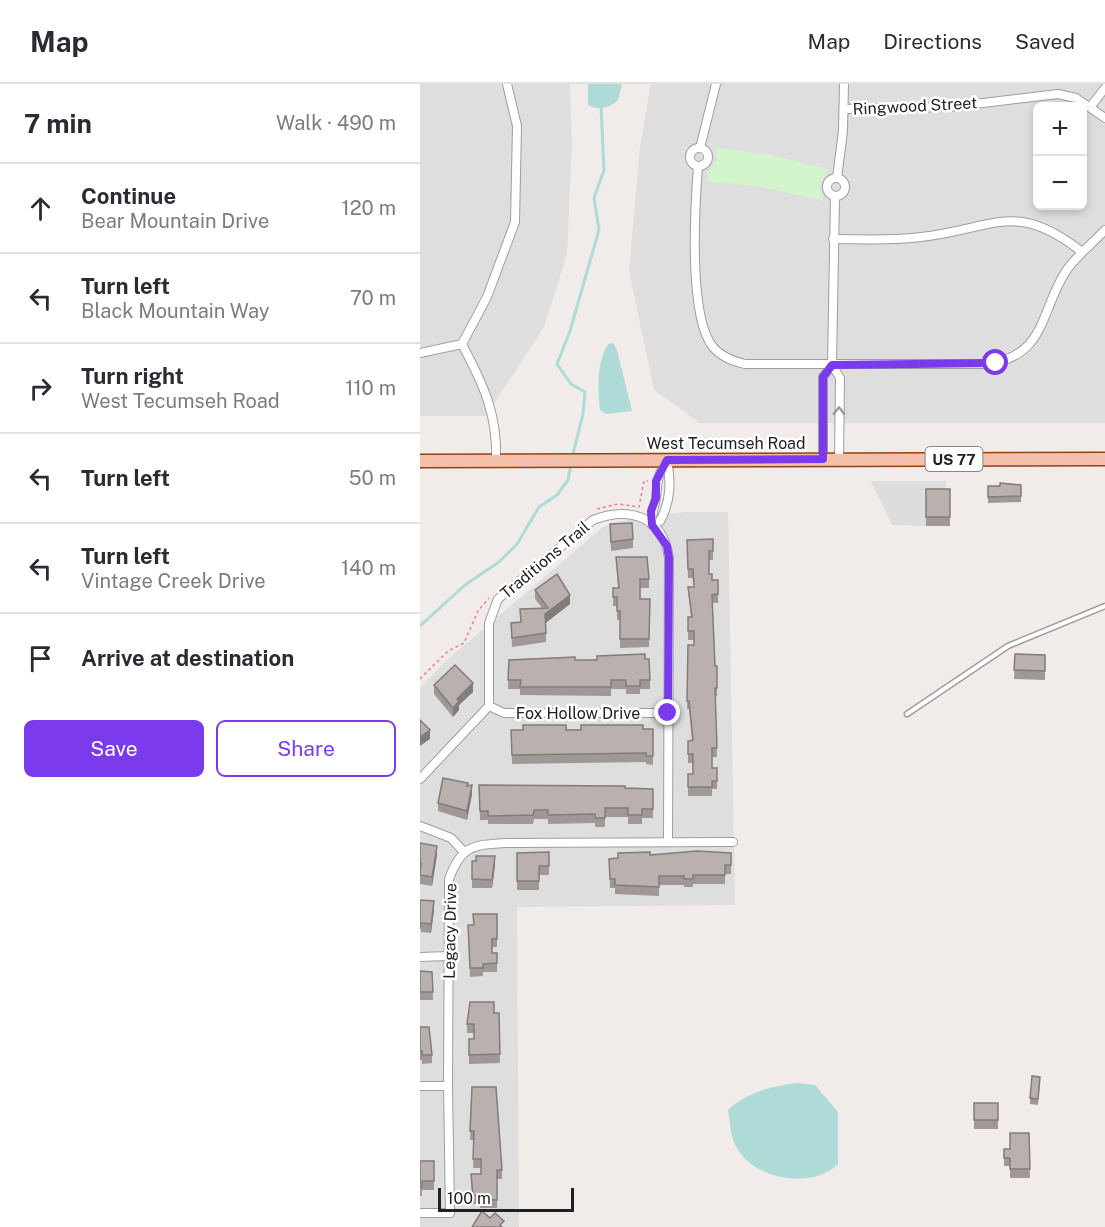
<!DOCTYPE html>
<html lang="en">
<head>
<meta charset="utf-8">
<style>
  :root { --surface:#fff; --page:#f7f7f7; --text:#2b2b33; --muted:#7c7c81; --line:#e1e1e2; --accent:#7c3aed }
  body { margin:0; font-family:"Public Sans",sans-serif; background:var(--page); color:var(--text) }
  .controls { position:absolute; right:18px; top:18px; display:grid; overflow:hidden; border-radius:9px; box-shadow:0 3px 9px #0003 }
  .controls button { width:54px; height:54px; display:grid; place-items:center; padding:0; border:0; border-bottom:2px solid var(--line); background:var(--surface); color:var(--text); font:30px sans-serif }
  .scale { position:absolute; left:18px; bottom:15px; width:136px; box-sizing:border-box; padding-left:6px; border:3px solid #212121; border-top:0; font-size:16px; line-height:21px; white-space:nowrap; color:#212121; -webkit-text-stroke:4px #fff; paint-order:stroke }
  .stop { position:absolute; width:18px; height:18px; margin:-14px; border:4px solid #7c3aed; border-radius:50%; background:#fff }
  .stop.end { background:#7c3aed; border-color:#fff; box-shadow:0 2px 6px #0008 }
  .list { margin:0; padding:0; list-style:none }
  h2 { display:flex; justify-content:space-between; align-items:center; height:78px; margin:0; padding:0 24px; font-size:26px }
  h2 small { font-size:20px; font-weight:400; color:var(--muted) }
  .list li { display:grid; grid-template-columns:39px 1fr auto; gap:18px; align-items:center; box-sizing:border-box; height:90px; padding:0 24px; border-top:2px solid var(--line) }
  .list b { display:block; font-size:22px; white-space:nowrap }
  .list p { margin:0; font-size:20px; white-space:nowrap; color:var(--muted) }
  .list em { font-size:20px; font-style:normal; color:var(--muted) }
  .actions { display:flex; gap:12px; padding:18px 24px }
  .actions a { flex:1; padding:14px 0; border:2px solid var(--accent); border-radius:9px; text-align:center; font-size:21px; color:var(--accent) }
  .actions .main { background:var(--accent); color:#fff }
  .icon { flex:none; width:33px; height:33px; fill:none; stroke:currentColor; stroke-width:2; stroke-linecap:round; stroke-linejoin:round }
  .map { position:relative; flex:none; width:685px; height:1143px; overflow:hidden }
  header { display:flex; align-items:center; gap:36px; box-sizing:border-box; height:84px; padding:0 30px; background:var(--surface); border-bottom:2px solid var(--line) }
  header strong { font-size:28px }
  nav { display:flex; gap:33px; margin-inline-start:auto; font-size:21px }
  main { display:flex }
  aside { flex:1; background:var(--surface) }
  .map>svg:first-child { display:block }
  .residential { fill:#dfdede; fill-rule:evenodd }
  .park { fill:#d3f5cb }
  .parking { fill:#ddd }
  .water { fill:#aedad7 }
  .lines { fill:none; stroke-linecap:round; stroke-linejoin:round }
  .stream { stroke:#aedad7; stroke-width:3 }
  .service-casing { stroke:#9e9e9e; stroke-width:7 }
  .minor-casing { stroke:#9e9e9e; stroke-width:10 }
  .primary-casing { stroke:#90420f; stroke-width:15 }
  .path { stroke:#ed7d90; stroke-width:1.5; stroke-dasharray:3 3; stroke-linecap:butt }
  .service { stroke:#fff; stroke-width:4 }
  .minor { stroke:#fff; stroke-width:8 }
  .primary { stroke:#f4c0ab; stroke-width:12 }
  .wall { fill:#a09896 }
  .shaded-wall { fill:#827c7a }
  .building { fill:#bab1af; stroke:#827c7a; stroke-width:1.5 }
  .oneway { stroke:#9b9b9b }
  .route { stroke:#7c3aed; stroke-width:8 }
  .labels { text-anchor:middle; dominant-baseline:central; stroke-width:5; stroke-linejoin:round; paint-order:stroke }
  .shield { fill:#fff; stroke:#646464; stroke-width:1.5 }
  .shield-label { font-size:15px; font-weight:bold; fill:#212121 }
  .street-label { font-size:16px; fill:#212121; stroke:#fff }
</style>
</head>
<body>
<header>
<strong>Map</strong>
<nav><a>Map</a><a>Directions</a><a>Saved</a></nav>
</header>
<main>
<aside>
<h2>7 min<small>Walk · 490 m</small></h2>
<ul class="list">
<li><svg class="icon" aria-label="ahead" viewBox="0 0 24 24"><path d="M12 20V5M6 11l6-6 6 6"/></svg><div><b>Continue</b><p>Bear Mountain Drive</p></div><em>120 m</em></li>
<li><svg class="icon" aria-label="left" viewBox="0 0 24 24"><path d="M17 20v-9H6M10 6l-5 5 5 5"/></svg><div><b>Turn left</b><p>Black Mountain Way</p></div><em>70 m</em></li>
<li><svg class="icon" aria-label="right" viewBox="0 0 24 24"><path d="M7 20v-9h11M14 6l5 5-5 5"/></svg><div><b>Turn right</b><p>West Tecumseh Road</p></div><em>110 m</em></li>
<li><svg class="icon" aria-label="left" viewBox="0 0 24 24"><path d="M17 20v-9H6M10 6l-5 5 5 5"/></svg><div><b>Turn left</b></div><em>50 m</em></li>
<li><svg class="icon" aria-label="left" viewBox="0 0 24 24"><path d="M17 20v-9H6M10 6l-5 5 5 5"/></svg><div><b>Turn left</b><p>Vintage Creek Drive</p></div><em>140 m</em></li>
<li><svg class="icon" aria-label="arrive" viewBox="0 0 24 24"><path d="M6 21V4h12l-3 4 3 4H6"/></svg><div><b>Arrive at destination</b></div></li>
</ul>
<div class="actions"><a class="main">Save</a><a>Share</a></div>
</aside>
<div class="map">
<svg width="685" height="1143" viewBox="0 0 685 1143">
  <rect width="100%" height="100%" fill="#f1ece9"/>
  <g class="residential">
    <polygon points="0,0 150,0 152,60 147,170 124,243 66,332 0,332"/>
    <path d="M231 0H685V339H280L234 306 209 187 220 62ZM618 22H662V122H618Z"/>
    <polygon points="265,428 308,428 315,821 97,823 99,1143 0,1143 0,603 27,576 182,444 195,438"/>
  </g>
  <polygon class="park" points="295,64 346,70 408,85 399,103 404,117 342,103 287,97 288,88 297,76"/>
  <polygon class="parking" points="451,397 526,397 526,414 506,414 506,442 472,441"/>
  <g class="water">
    <path d="M168 0H202L198 16C189 24 180 27 168 21Z"/>
    <path d="M193 259 197 266 212 327 186 330 180 326C178 303 176 281 188 260Z"/>
    <path d="M377 999 395 1001 418 1028V1080C391 1107 328 1095 314 1058 310 1048 310 1037 308 1026 326 1008 353 1002 377 999Z"/>
  </g>
  <g class="lines">
    <g class="stream">
      <polyline points="152,374 163,330 165,308 151,300 137,280 150,247 179,146 174,114 184,86 181,22"/>
      <polyline points="0,542 45,501 79,478 97,460 119,423 137,411 148,396 151,380"/>
    </g>
    <defs>
      <polyline id="service" points="487,630 588,562 685,522"/>
      <g id="minor">
        <polyline points="671,22 685,4"/>
        <polyline points="424,25 530,23 638,10 656,14 685,34"/>
        <polyline points="280,64 296,0"/>
        <circle cx="279" cy="73" r="9"/>
        <path d="M278 82C275 121 268 233 293 263 301 273 313 277 325 280H565C626 274 620 227 646 187 657 171 672 160 685 146"/>
        <polyline points="417,94 423,47 424,0"/>
        <circle cx="416" cy="103" r="9"/>
        <polyline points="415,112 412,281 420,294 419,376"/>
        <path d="M413 155C442 155 472 157 501 153 574 145 595 115 662 168"/>
        <polyline points="42,260 67,213 95,138 97,42 87,0"/>
        <path d="M42 260C63 300 78 331 76 376"/>
        <polyline points="0,269 42,260"/>
        <path d="M247 376C251 398 251 417 240 437L232 441C231 428 235 424 236 413 238 393 237 394 247 376Z"/>
        <polyline points="403,376 403,293 412,281"/>
        <polyline points="69,622 84,629 248,629"/>
        <path d="M0 695 69 622V539L78 515 173 436C209 422 243 432 249 474L248 757"/>
        <polyline points="0,742 31,754 43,767"/>
        <polyline points="0,873 29,872"/>
        <polyline points="0,1002 28,1002"/>
        <path d="M0 1129H30L28 1002 29 795C41 762 52 761 85 759L313 758"/>
      </g>
      <polyline id="primary" points="0,377 685,375"/>
    </defs>
    <use href="#service" class="service-casing"/>
    <use href="#minor" class="minor-casing"/>
    <use href="#primary" class="primary-casing"/>
    <g class="path">
      <polyline points="177,425 198,420 219,423 224,397 228,397"/>
      <polyline points="0,595 28,567 44,559 58,527 69,514"/>
    </g>
    <use href="#service" class="service"/>
    <use href="#minor" class="minor"/>
    <use href="#primary" class="primary"/>
  </g>
  <g class="wall">
    <polygon points="601,401 601,418 568,419 568,402"/>
    <rect x="506" y="405" width="24" height="37"/>
    <polygon points="190,440 213,455 213,464 191,467"/>
    <polygon points="293,455 293,476 289,476 289,490 292,496 298,496 298,519 292,519 295,582 297,582 297,612 295,612 297,673 292,673 292,684 297,693 297,705 292,705 292,712 268,712 268,690 273,690 273,679 268,679 268,657 272,656 269,625 267,625 268,561 274,561 274,556 268,556 268,533 271,533 268,503 274,503 273,494 268,494 267,456"/>
    <polygon points="196,473 229,495 229,504 220,504 220,515 230,515 229,563 200,564 200,536 197,536 197,522 193,522 193,513 198,504"/>
    <polygon points="115,506 150,520 126,539 126,558 92,563 91,539 101,538 122,524 115,515"/>
    <polygon points="595,570 625,571 625,596 594,595"/>
    <polygon points="225,575 230,596 230,605 220,605 220,610 206,610 206,605 191,605 191,612 100,611 100,605 88,605 89,576 155,576"/>
    <polygon points="14,601 53,608 39,621 39,626 33,633 14,610"/>
    <polygon points="233,645 233,681 226,680 226,678 92,680 91,646"/>
    <polygon points="59,701 233,705 233,734 222,734 222,740 208,740 208,733 185,733 185,743 175,743 175,739 128,740 128,735 114,735 113,740 68,740 68,736 60,736"/>
    <polygon points="52,710 47,736 18,727 18,719"/>
    <polygon points="0,759 17,771 12,802 0,800"/>
    <polygon points="129,768 129,791 119,791 119,806 97,806 97,769"/>
    <polygon points="311,769 311,790 305,790 305,800 273,800 273,803 264,803 264,801 239,801 239,812 195,810 195,804 190,804 189,775"/>
    <polygon points="52,777 75,781 72,804 52,804"/>
    <polygon points="0,816 14,826 11,849 1,848"/>
    <polygon points="77,830 77,863 72,863 72,869 77,869 77,888 63,888 63,892 50,893 48,841 54,841"/>
    <polygon points="0,887 12,888 13,916 0,916"/>
    <polygon points="74,929 79,929 80,979 49,980 49,955 54,955 54,949 47,949 47,940"/>
    <polygon points="0,943 12,971 12,979 2,980 2,976 0,976"/>
    <polygon points="620,999 618,1021 610,1020 610,1014"/>
    <polygon points="52,1003 82,1086 82,1095 77,1095 77,1124 60,1124 60,1120 53,1120 51,1099 51,1090 61,1090 61,1084 53,1084 54,1056 50,1056"/>
    <rect x="554" y="1019" width="24" height="26"/>
    <polygon points="609,1049 610,1094 590,1094 590,1082 584,1082 584,1065 590,1065"/>
    <polygon points="0,1077 14,1077 14,1106 2,1106 2,1112 0,1112"/>
  </g>
  <g class="shaded-wall">
    <polygon points="150,511 150,520 125,539 125,530"/>
    <polygon points="53,599 53,608 39,621 39,626 33,633 33,624 37,615"/>
    <polygon points="10,646 10,655 0,662 0,653"/>
    <polygon points="52,701 52,710 47,736 47,727"/>
    <polygon points="17,762 17,771 12,802 12,793"/>
    <polygon points="75,772 75,781 72,804 72,796"/>
    <polygon points="14,817 14,826 11,849 11,840"/>
  </g>
  <g class="building">
    <polygon points="580,399 601,401 601,412 568,413 568,402 580,402"/>
    <rect x="506" y="405" width="24" height="28"/>
    <polygon points="212,439 213,455 191,458 190,440"/>
    <polygon points="293,455 293,467 289,467 289,490 292,490 292,496 298,496 298,510 292,511 295,582 297,582 297,604 295,604 297,664 292,664 292,684 297,684 297,697 292,697 292,703 268,703 268,690 273,690 273,670 268,670 268,657 273,656 269,617 267,617 268,561 274,561 274,547 268,547 268,533 272,533 268,503 274,503 273,485 268,485 267,456"/>
    <polygon points="196,473 227,473 229,495 220,495 220,515 230,515 229,555 200,555 200,527 197,527 197,513 193,513 193,504 199,504"/>
    <polygon points="137,490 150,511 125,530 126,549 92,554 91,539 101,538 100,525 128,524 115,506"/>
    <polygon points="225,570 225,575 229,575 230,596 220,596 220,602 206,602 206,596 191,596 191,603 100,603 101,596 88,596 89,576 155,573 155,576 177,576 177,572"/>
    <polygon points="595,570 625,571 625,587 594,586"/>
    <polygon points="35,581 53,599 37,615 39,617 33,624 14,601"/>
    <polygon points="0,636 10,646 0,653"/>
    <polygon points="103,641 146,641 146,646 161,646 161,641 223,641 223,645 233,645 233,672 226,672 226,669 92,671 91,646 103,646"/>
    <polygon points="23,694 48,699 47,702 52,701 47,727 18,719"/>
    <polygon points="59,701 205,702 205,704 233,705 233,725 222,725 222,731 208,731 208,724 185,724 185,734 175,734 175,730 128,731 128,726 114,726 113,731 68,732 68,727 60,727"/>
    <polygon points="0,759 17,762 12,793 0,791 1,779 0,778"/>
    <polygon points="277,767 311,769 311,781 305,781 305,791 273,791 273,795 264,795 264,792 239,792 239,803 195,801 195,795 190,795 189,775 198,774 198,769 230,768 230,771"/>
    <polygon points="129,768 129,782 119,782 119,797 97,797 97,769"/>
    <polygon points="56,772 75,772 72,796 52,795 52,777 56,777"/>
    <polygon points="0,816 14,817 11,840 1,839 0,845"/>
    <polygon points="53,830 77,830 77,855 72,855 72,869 77,869 77,879 63,880 63,884 50,884 48,841 54,841"/>
    <polygon points="0,887 12,888 13,908 0,908"/>
    <polygon points="50,918 74,918 74,929 79,929 80,970 49,971 49,955 54,955 54,940 47,940"/>
    <polygon points="0,943 9,943 12,971 2,971 2,967 0,967"/>
    <polygon points="612,992 620,993 618,1015 610,1014"/>
    <polygon points="52,1003 76,1003 82,1086 77,1086 77,1116 60,1115 60,1112 53,1111 51,1090 61,1090 61,1075 53,1075 54,1047 50,1047"/>
    <rect x="554" y="1019" width="24" height="17"/>
    <polygon points="590,1049 609,1049 610,1085 590,1085 590,1074 584,1074 584,1065 590,1065"/>
    <polygon points="0,1077 14,1077 14,1097 2,1097 2,1103 0,1103"/>
    <polygon points="62,1127 70,1134 75,1129 84,1137 80,1141 82,1143 52,1143"/>
  </g>
  <defs><path id="oneway-chevron" d="M-2-3.5L2.5 0L-2 3.5" fill="none" stroke-width="1.6" stroke-linecap="round" stroke-linejoin="round" transform="scale(1.5)"/></defs>
  <use class="oneway" href="#oneway-chevron" transform="translate(419 327) rotate(-89)"/>
  <g class="lines">
    <polyline class="route" points="248,629 249,474 247,462 232,441 231,427 236,414 236,397 247,376 403,375 403,293 412,281 576,279"/>
  </g>
  <g class="labels">
    <rect class="shield" x="505.5" y="363" width="57" height="24" rx="4.5"/>
    <g class="shield-label">
      <text x="534" y="375">US 77</text>
    </g>
    <g class="street-label">
      <text transform="translate(495 22) rotate(-3)">Ringwood Street</text>
      <text x="306" y="359">West Tecumseh Road</text>
      <text transform="translate(125 476) rotate(-40)">Traditions Trail</text>
      <text x="158" y="629">Fox Hollow Drive</text>
      <text transform="translate(30 847) rotate(-89)">Legacy Drive</text>
    </g>
  </g>
</svg>
<div class="controls">
<button>+</button>
<button>−</button>
</div>
<div class="scale">100 m</div>
<div class="stop" style="left:576px;top:279px"></div>
<div class="stop end" style="left:248px;top:629px"></div>
</div>
</main>
</body>
</html>
